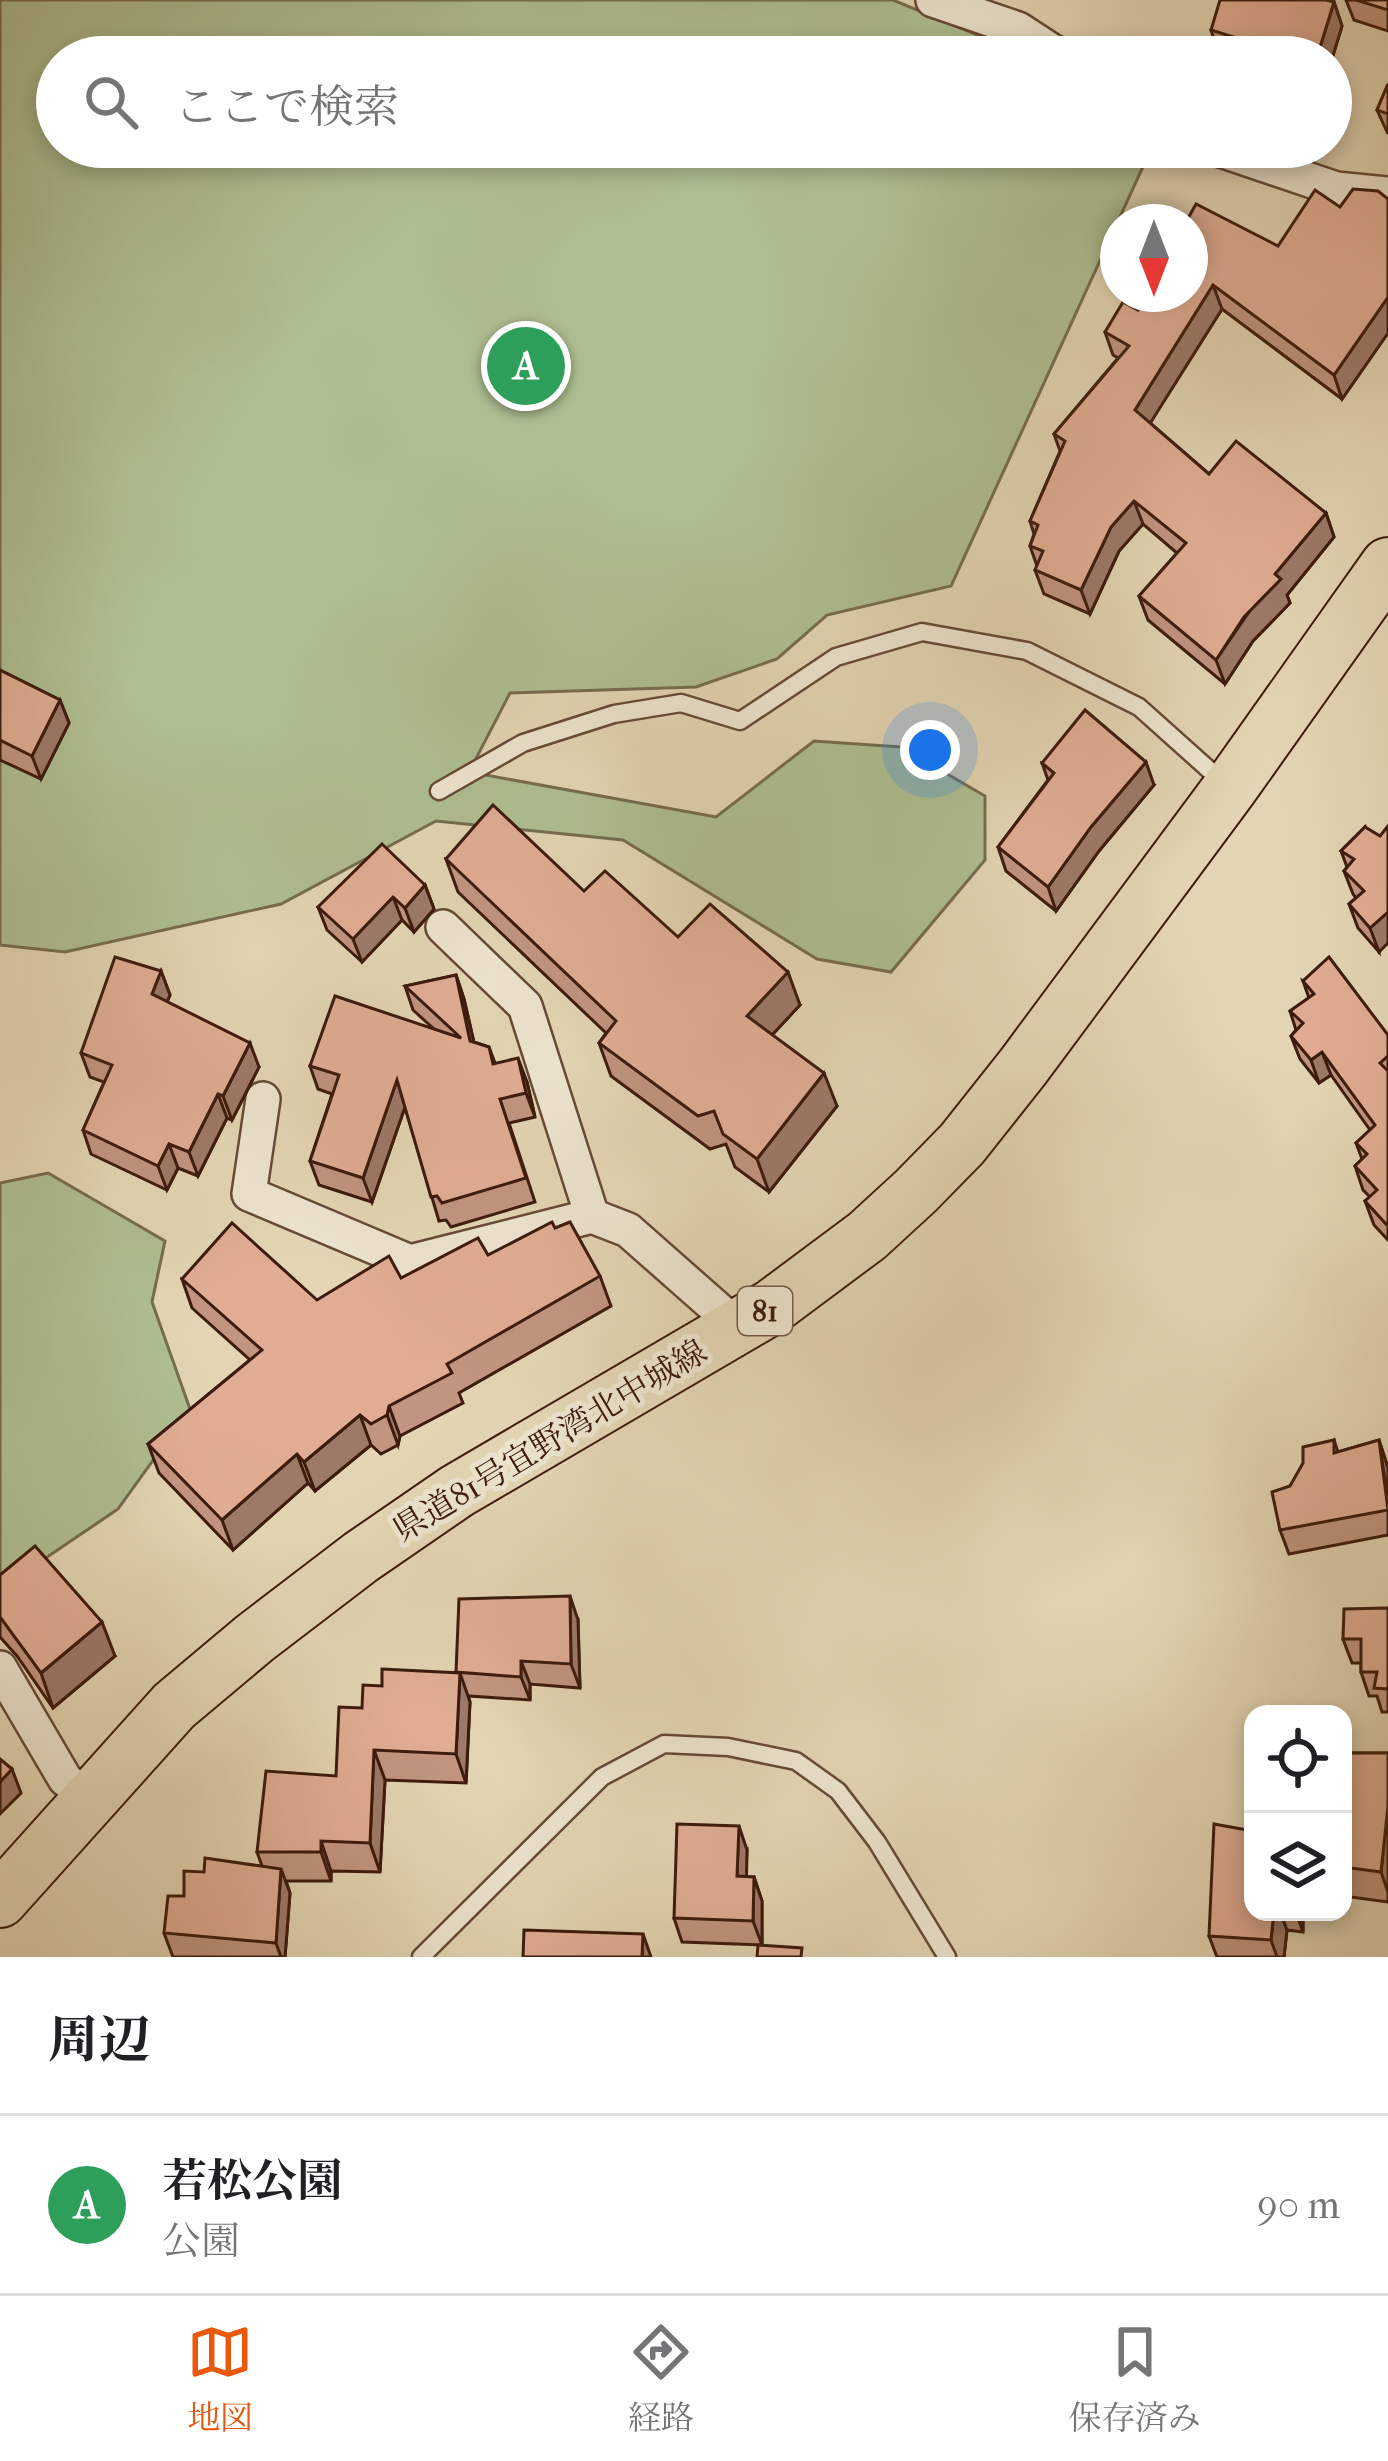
<!DOCTYPE html>
<html lang="ja">
<head>
<meta charset="utf-8">
<style>
  :root { --surface:#fff; --page:#f2f2f2; --text:#202124; --muted:#757577; --line:#e0e0e0; --accent:#ea580c }
  body { margin:0; font-family:"IM FELL French Canon","Noto Serif JP",serif; background:var(--page); color:var(--text) }
  .controls { position:absolute; right:36px; bottom:36px; display:grid; overflow:hidden; border-radius:24px; box-shadow:0 6px 18px #0003 }
  .controls button { width:108px; height:108px; display:grid; place-items:center; padding:0; border:0; border-bottom:3px solid var(--line); background:var(--surface); color:var(--text); font:60px sans-serif }
  .compass { position:absolute; left:1100px; top:204px; width:108px; height:108px; border-radius:50%; background:var(--surface); box-shadow:0 6px 18px #0003; rotate:180deg }
  .you { position:absolute; left:930px; top:750px; width:42px; height:42px; margin:-30px; border:9px solid #fff; border-radius:50%; background:#1a73e8; box-shadow:0 0 0 18px #1a73e833 }
  .badge { display:grid; place-items:center; width:78px; height:78px; border-radius:50%; background:var(--accent); color:#fff; font-size:39px; font-weight:700 }
  .pin { position:absolute; translate:-50% -50%; border:6px solid #fff; box-shadow:0 3px 12px #0006 }
  .list { margin:0; padding:0; list-style:none }
  h2 { display:flex; justify-content:space-between; align-items:center; height:156px; margin:0; padding:0 48px; font-size:51px }
  h2 small { font-size:39px; font-weight:400; color:var(--muted) }
  .list li { display:grid; grid-template-columns:78px 1fr auto; gap:36px; align-items:center; box-sizing:border-box; height:180px; padding:0 48px; border-top:3px solid var(--line) }
  .list b { display:block; font-size:45px; white-space:nowrap }
  .list p { margin:0; font-size:39px; white-space:nowrap; color:var(--muted) }
  .list em { font-size:39px; font-style:normal; color:var(--muted) }
  .icon { flex:none; width:66px; height:66px; fill:none; stroke:currentColor; stroke-width:2; stroke-linecap:round; stroke-linejoin:round }
  .map { position:relative; flex:none; width:1388px; height:1957px; overflow:hidden }
  .search { position:absolute; background:var(--surface); box-shadow:0 6px 18px #0003; left:36px; right:36px; top:36px; height:132px; display:flex; align-items:center; gap:30px; box-sizing:border-box; padding:0 42px; border-radius:66px; color:var(--muted); font-size:45px }
  .sheet { height:336px; background:var(--surface) }
  nav { display:flex; justify-content:space-around; align-items:center; box-sizing:border-box; height:168px; border-top:3px solid var(--line); background:var(--surface); font-size:33px; color:var(--muted) }
  nav a { display:grid; justify-items:center; gap:6px }
  nav .on { color:var(--accent) }
  .map>svg:first-child { display:block }
  .green { fill:#aebe91; stroke:#766c4e; stroke-width:3 }
  .lines { fill:none; stroke-linecap:round; stroke-linejoin:round }
  .service-casing { stroke:#664a36; stroke-width:21 }
  .minor-casing { stroke:#664a36; stroke-width:38 }
  .primary-casing { stroke:#3d1b0c; stroke-width:58 }
  .service { stroke:#ede4ce; stroke-width:16 }
  .minor { stroke:#ede4ce; stroke-width:33 }
  .primary { stroke:#e3d5b3; stroke-width:54 }
  .wall { fill:#c1957f; stroke:#3d1b0c; stroke-width:3 }
  .shaded-wall { fill:#9d7968; stroke:#3d1b0c; stroke-width:3 }
  .building { fill:#e0ad94; stroke:#3d1b0c; stroke-width:3 }
  .labels { text-anchor:middle; dominant-baseline:central; stroke-width:10; stroke-linejoin:round; paint-order:stroke }
  .shield { fill:#ede4ce; stroke:#725746; stroke-width:3 }
  .shield-label { font-size:30px; font-weight:bold; fill:#3d1b0c }
  .street-label { font-size:33px; fill:#3d1b0c; stroke:#ede4ce }
</style>
</head>
<body>
<div class="map">
<svg width="1388" height="1957" viewBox="0 0 1388 1957">
  <rect width="100%" height="100%" fill="#e3d5b3"/>
  <filter id="stains"><feTurbulence type="fractalNoise" baseFrequency=".00167" numOctaves="4"/><feColorMatrix values="0 0 0 0 .2 0 0 0 0 .09 0 0 0 0 .02 0 0 0 .5 -.17"/></filter>
  <radialGradient id="worn" r=".72"><stop offset=".6" stop-color="#630" stop-opacity="0"/><stop offset="1" stop-color="#630" stop-opacity=".3"/></radialGradient>
  <g class="green">
    <polygon points="0,0 893,0 985,38 1018,57 57,57 57,147 1152,147 951,586 827,615 777,659 696,687 510,693 469,772 716,817 814,741 901,747 985,796 985,860 891,972 817,959 623,840 436,821 281,904 65,952 0,945"/>
    <polygon points="48,1173 165,1241 152,1302 190,1409 118,1509 0,1589 0,1183"/>
  </g>
  <g class="lines">
    <defs>
      <g id="service">
        <polyline points="439,791 523,743 614,714 681,703 740,721 836,657 922,632 1027,651 1139,707 1225,784"/>
        <polyline points="421,1957 602,1777 664,1744 728,1747 796,1761 838,1791 877,1842 947,1957"/>
      </g>
      <g id="minor">
        <polyline points="933,0 1018,29 1061,57"/>
        <polyline points="1212,147 1336,189 1388,194"/>
        <polyline points="443,927 525,1006 592,1216 628,1230 738,1327"/>
        <polyline points="263,1099 249,1194 410,1262 592,1216"/>
        <polyline points="0,1668 65,1779 91,1801"/>
      </g>
      <polyline id="primary" points="0,1900 174,1706 255,1638 361,1557 457,1491 773,1306 867,1236 916,1191 962,1144 1023,1067 1230,788 1388,565"/>
    </defs>
    <use href="#service" class="service-casing"/>
    <use href="#minor" class="minor-casing"/>
    <use href="#primary" class="primary-casing"/>
    <use href="#service" class="service"/>
    <use href="#minor" class="minor"/>
    <use href="#primary" class="primary"/>
  </g>
  <g class="wall">
    <polygon points="1346,0 1388,0 1388,31 1354,20"/>
    <polygon points="1334,2 1342,26 1331,62 1331,57 1228,57 1219,54 1211,30"/>
    <polygon points="1388,84 1388,134 1377,110"/>
    <polygon points="1388,199 1388,333 1342,399 1222,309 1150,423 1209,474 1326,513 1334,537 1287,595 1290,603 1253,641 1225,684 1148,620 1139,596 1177,553 1143,524 1119,551 1090,614 1044,594 1035,570 1037,566 1030,546 1034,534 1030,521 1060,451 1054,434 1118,358 1113,355 1105,332 1138,310 1278,246 1340,207"/>
    <polygon points="0,670 60,700 69,723 41,779 0,760"/>
    <polygon points="1042,763 1154,785 1099,851 1056,911 1006,871 998,847 1048,780"/>
    <polygon points="1365,827 1379,952 1358,928 1349,904 1356,898 1353,894 1344,871 1347,867 1341,851"/>
    <polygon points="446,859 584,891 678,937 800,1005 772,1035 837,1106 769,1192 735,1167 726,1144 710,1149 611,1076 599,1043 606,1033 458,892"/>
    <polygon points="425,885 434,909 414,932 402,920 362,962 327,930 318,907"/>
    <polygon points="161,971 170,995 167,1002 259,1067 232,1120 227,1118 198,1176 178,1168 167,1190 91,1154 83,1130 104,1082 90,1077 81,1053"/>
    <polygon points="456,975 464,999 474,1042 489,1047 495,1063 527,1082 535,1117 509,1123 535,1202 451,1227 446,1220 439,1221 405,1107 372,1202 319,1185 310,1161 332,1094 318,1089 310,1066 434,1029 413,1010 405,986"/>
    <polygon points="1303,981 1388,1035 1388,1240 1374,1225 1365,1201 1370,1197 1363,1190 1355,1166 1362,1159 1356,1143 1370,1130 1331,1075 1319,1083 1300,1059 1291,1036 1296,1030 1290,1011 1309,998"/>
    <polygon points="555,1228 600,1276 611,1306 459,1393 463,1403 400,1436 398,1445 381,1454 371,1445 315,1491 308,1483 233,1550 159,1473 148,1444 250,1360 192,1308 182,1279 317,1300 488,1255"/>
    <polygon points="1334,1440 1338,1452 1379,1440 1388,1468 1388,1535 1289,1554 1280,1530 1290,1486"/>
    <polygon points="0,1575 115,1656 53,1708 17,1656 0,1637"/>
    <polygon points="1388,1608 1388,1712 1382,1712 1377,1696 1369,1696 1361,1672 1361,1663 1352,1663 1343,1639"/>
    <polygon points="578,1620 580,1688 530,1684 530,1700 468,1696 470,1702 466,1783 385,1780 380,1872 331,1871 331,1881 286,1881 290,1893 285,1957 173,1957 164,1933 184,1896 204,1872 262,1866 257,1852 336,1776 362,1708 382,1686 456,1672"/>
    <polygon points="1343,1753 1388,1753 1388,1902 1343,1896"/>
    <polygon points="747,1850 746,1877 754,1877 762,1901 762,1945 682,1942 674,1918"/>
    <polygon points="1253,1912 1303,1912 1303,1932 1287,1930 1284,1957 1217,1957 1209,1936"/>
  </g>
  <g class="shaded-wall">
    <polygon points="1334,2 1342,26 1331,62 1331,57 1317,57"/>
    <polygon points="1213,285 1222,309 1144,433 1135,410"/>
    <polygon points="1388,297 1388,333 1342,399 1334,375"/>
    <polygon points="1134,501 1143,524 1119,551 1090,614 1081,590 1111,527"/>
    <polygon points="1326,513 1334,537 1287,595 1290,603 1253,641 1225,684 1216,660 1275,574"/>
    <polygon points="60,700 69,723 41,779 32,756"/>
    <polygon points="1146,762 1154,785 1099,851 1056,911 1048,887 1091,827"/>
    <polygon points="425,885 434,909 414,932 405,908"/>
    <polygon points="393,897 402,920 362,962 353,939"/>
    <polygon points="1388,912 1388,943 1379,952 1370,928"/>
    <polygon points="161,971 170,995 160,1018 152,994"/>
    <polygon points="788,972 800,1005 759,1049 747,1016"/>
    <polygon points="456,975 464,999 479,1065 470,1041"/>
    <polygon points="250,1043 259,1067 232,1120 223,1096"/>
    <polygon points="1322,1052 1331,1075 1319,1083 1311,1060"/>
    <polygon points="518,1058 527,1082 535,1117 526,1093"/>
    <polygon points="824,1073 837,1106 769,1192 757,1159"/>
    <polygon points="397,1080 406,1104 372,1202 363,1178"/>
    <polygon points="218,1094 227,1118 198,1176 189,1152"/>
    <polygon points="169,1144 178,1168 167,1190 158,1166"/>
    <polygon points="389,1406 400,1436 398,1445 387,1415"/>
    <polygon points="360,1415 371,1445 315,1491 304,1462"/>
    <polygon points="1379,1440 1388,1468 1388,1500"/>
    <polygon points="297,1454 308,1483 233,1550 222,1520"/>
    <polygon points="570,1596 578,1620 580,1688 571,1664"/>
    <polygon points="102,1622 115,1656 53,1708 41,1673"/>
    <polygon points="521,1661 530,1684 530,1700 521,1677"/>
    <polygon points="460,1673 470,1702 466,1783 456,1754"/>
    <polygon points="374,1750 385,1780 380,1872 370,1843"/>
    <polygon points="12,1769 21,1793 0,1814 0,1782"/>
    <polygon points="1388,1806 1388,1892 1381,1872"/>
    <polygon points="739,1826 747,1850 746,1900 737,1876"/>
    <polygon points="321,1841 331,1871 331,1881 321,1852"/>
    <polygon points="281,1869 290,1893 285,1957 281,1957 276,1943"/>
    <polygon points="754,1877 762,1901 762,1945 753,1921"/>
    <polygon points="1274,1912 1280,1912 1287,1930 1284,1957 1277,1957 1271,1940"/>
    <polygon points="1296,1912 1303,1912 1303,1932"/>
    <polygon points="643,1934 651,1957 642,1957"/>
  </g>
  <g class="building">
    <polygon points="1220,0 1326,0 1334,2 1317,57 1297,57 1211,30"/>
    <polygon points="1356,0 1388,0 1388,10"/>
    <polygon points="1388,84 1388,114 1377,110"/>
    <polygon points="1353,189 1378,191 1388,199 1388,297 1334,375 1213,285 1135,410 1209,474 1236,441 1326,513 1275,574 1281,579 1244,617 1216,660 1139,596 1186,543 1134,501 1111,527 1081,590 1035,570 1043,551 1030,546 1038,525 1030,521 1065,441 1054,434 1129,346 1105,332 1123,302 1138,310 1147,294 1190,294 1190,222 1186,222 1196,204 1278,246 1315,190 1340,207"/>
    <polygon points="0,670 60,700 32,756 0,740"/>
    <polygon points="1085,710 1146,762 1091,827 1048,887 998,847 1054,773 1042,763"/>
    <polygon points="493,805 584,891 605,871 678,937 710,904 788,972 747,1016 824,1073 757,1159 723,1134 714,1111 698,1116 599,1043 616,1021 446,859"/>
    <polygon points="1388,826 1388,912 1370,928 1349,904 1364,891 1344,871 1354,859 1341,851 1365,827 1380,836"/>
    <polygon points="382,844 425,885 405,908 393,897 353,939 318,907"/>
    <polygon points="115,957 161,971 152,994 250,1043 223,1096 218,1094 189,1152 169,1144 158,1166 83,1130 112,1065 81,1053"/>
    <polygon points="1329,957 1388,1035 1388,1056 1380,1063 1388,1071 1388,1222 1386,1224 1365,1201 1377,1190 1355,1166 1367,1154 1356,1143 1375,1125 1322,1052 1311,1060 1291,1036 1303,1023 1290,1011 1314,994 1303,981"/>
    <polygon points="456,975 470,1041 489,1047 493,1064 518,1058 526,1093 500,1099 526,1178 442,1203 437,1196 431,1197 397,1080 363,1178 310,1161 339,1075 310,1066 335,996 461,1038 405,986"/>
    <polygon points="552,1222 555,1228 570,1222 600,1276 447,1364 452,1373 389,1406 387,1415 371,1424 360,1415 304,1462 297,1454 222,1520 148,1444 262,1350 182,1279 232,1223 317,1300 389,1256 401,1278 478,1238 488,1255"/>
    <polygon points="1334,1440 1334,1453 1379,1440 1388,1510 1280,1530 1272,1492 1290,1486 1303,1463 1303,1447"/>
    <polygon points="35,1546 102,1622 41,1673 0,1617 0,1575"/>
    <polygon points="570,1596 571,1664 521,1661 521,1677 456,1672 459,1599"/>
    <polygon points="1388,1608 1388,1689 1374,1688 1377,1672 1361,1672 1361,1639 1343,1639 1344,1609"/>
    <polygon points="382,1669 460,1673 456,1754 374,1750 370,1843 321,1841 321,1852 257,1852 266,1771 336,1776 339,1707 362,1708 363,1685 382,1686"/>
    <polygon points="1343,1753 1388,1753 1388,1806 1381,1872 1343,1867"/>
    <polygon points="0,1759 12,1769 0,1782"/>
    <polygon points="677,1824 739,1826 737,1876 754,1877 753,1921 674,1918"/>
    <polygon points="1214,1824 1253,1831 1253,1912 1274,1912 1271,1940 1209,1936"/>
    <polygon points="205,1858 281,1869 276,1943 164,1933 168,1896 184,1896 184,1871 204,1872"/>
    <polygon points="524,1930 643,1934 642,1957 523,1957"/>
    <polygon points="758,1945 802,1948 801,1957 757,1957"/>
  </g>
  <g class="labels">
    <rect class="shield" x="738" y="1287" width="54" height="48" rx="9"/>
    <g class="shield-label">
      <text x="765" y="1311">81</text>
    </g>
    <g class="street-label">
      <text transform="translate(550 1441) rotate(-31)">県道81号宜野湾北中城線</text>
    </g>
  </g>
  <rect width="100%" height="100%" filter="url(#stains)"/>
  <rect width="100%" height="100%" fill="url(#worn)"/>
</svg>
<div class="controls">
<button><svg class="icon" aria-label="locate" viewBox="0 0 24 24"><circle cx="12" cy="12" r="6"/><path d="M12 2v4M12 18v4M2 12h4M18 12h4"/></svg></button>
<button><svg class="icon" aria-label="layers" viewBox="0 0 24 24"><path d="M12 4l9 5-9 5-9-5zM3 14l9 5 9-5"/></svg></button>
</div>
<svg class="compass" viewBox="-18 -18 36 36"><path d="M0-13l5 13h-10z" fill="#e53935"/><path d="M0 13l5-13h-10z" fill="#757577"/></svg>
<div class="you"></div>
<div class="pin badge" style="left:526px;top:366px;background:#2e9e5b">A</div>
<div class="search"><svg class="icon" aria-label="search" viewBox="0 0 24 24"><circle cx="10" cy="10" r="6"/><path d="M15 15l6 6"/></svg>ここで検索</div>
</div>
<section class="sheet">
<h2>周辺<small></small></h2>
<ul class="list">
<li><span class="badge" style="background:#2e9e5b">A</span><div><b>若松公園</b><p>公園</p></div><em>90 m</em></li>
</ul>
</section>
<nav>
<a class="on"><svg class="icon" aria-label="map" viewBox="0 0 24 24"><path d="M3 6l6-2 6 2 6-2v14l-6 2-6-2-6 2zM9 4v14M15 6v14"/></svg>地図</a>
<a><svg class="icon" aria-label="directions" viewBox="0 0 24 24"><path d="M12 3l9 9-9 9-9-9zM9 14v-3h6M13 9l2 2-2 2"/></svg>経路</a>
<a><svg class="icon" aria-label="saved" viewBox="0 0 24 24"><path d="M7 4h10v16l-5-4-5 4z"/></svg>保存済み</a>
</nav>
</body>
</html>
